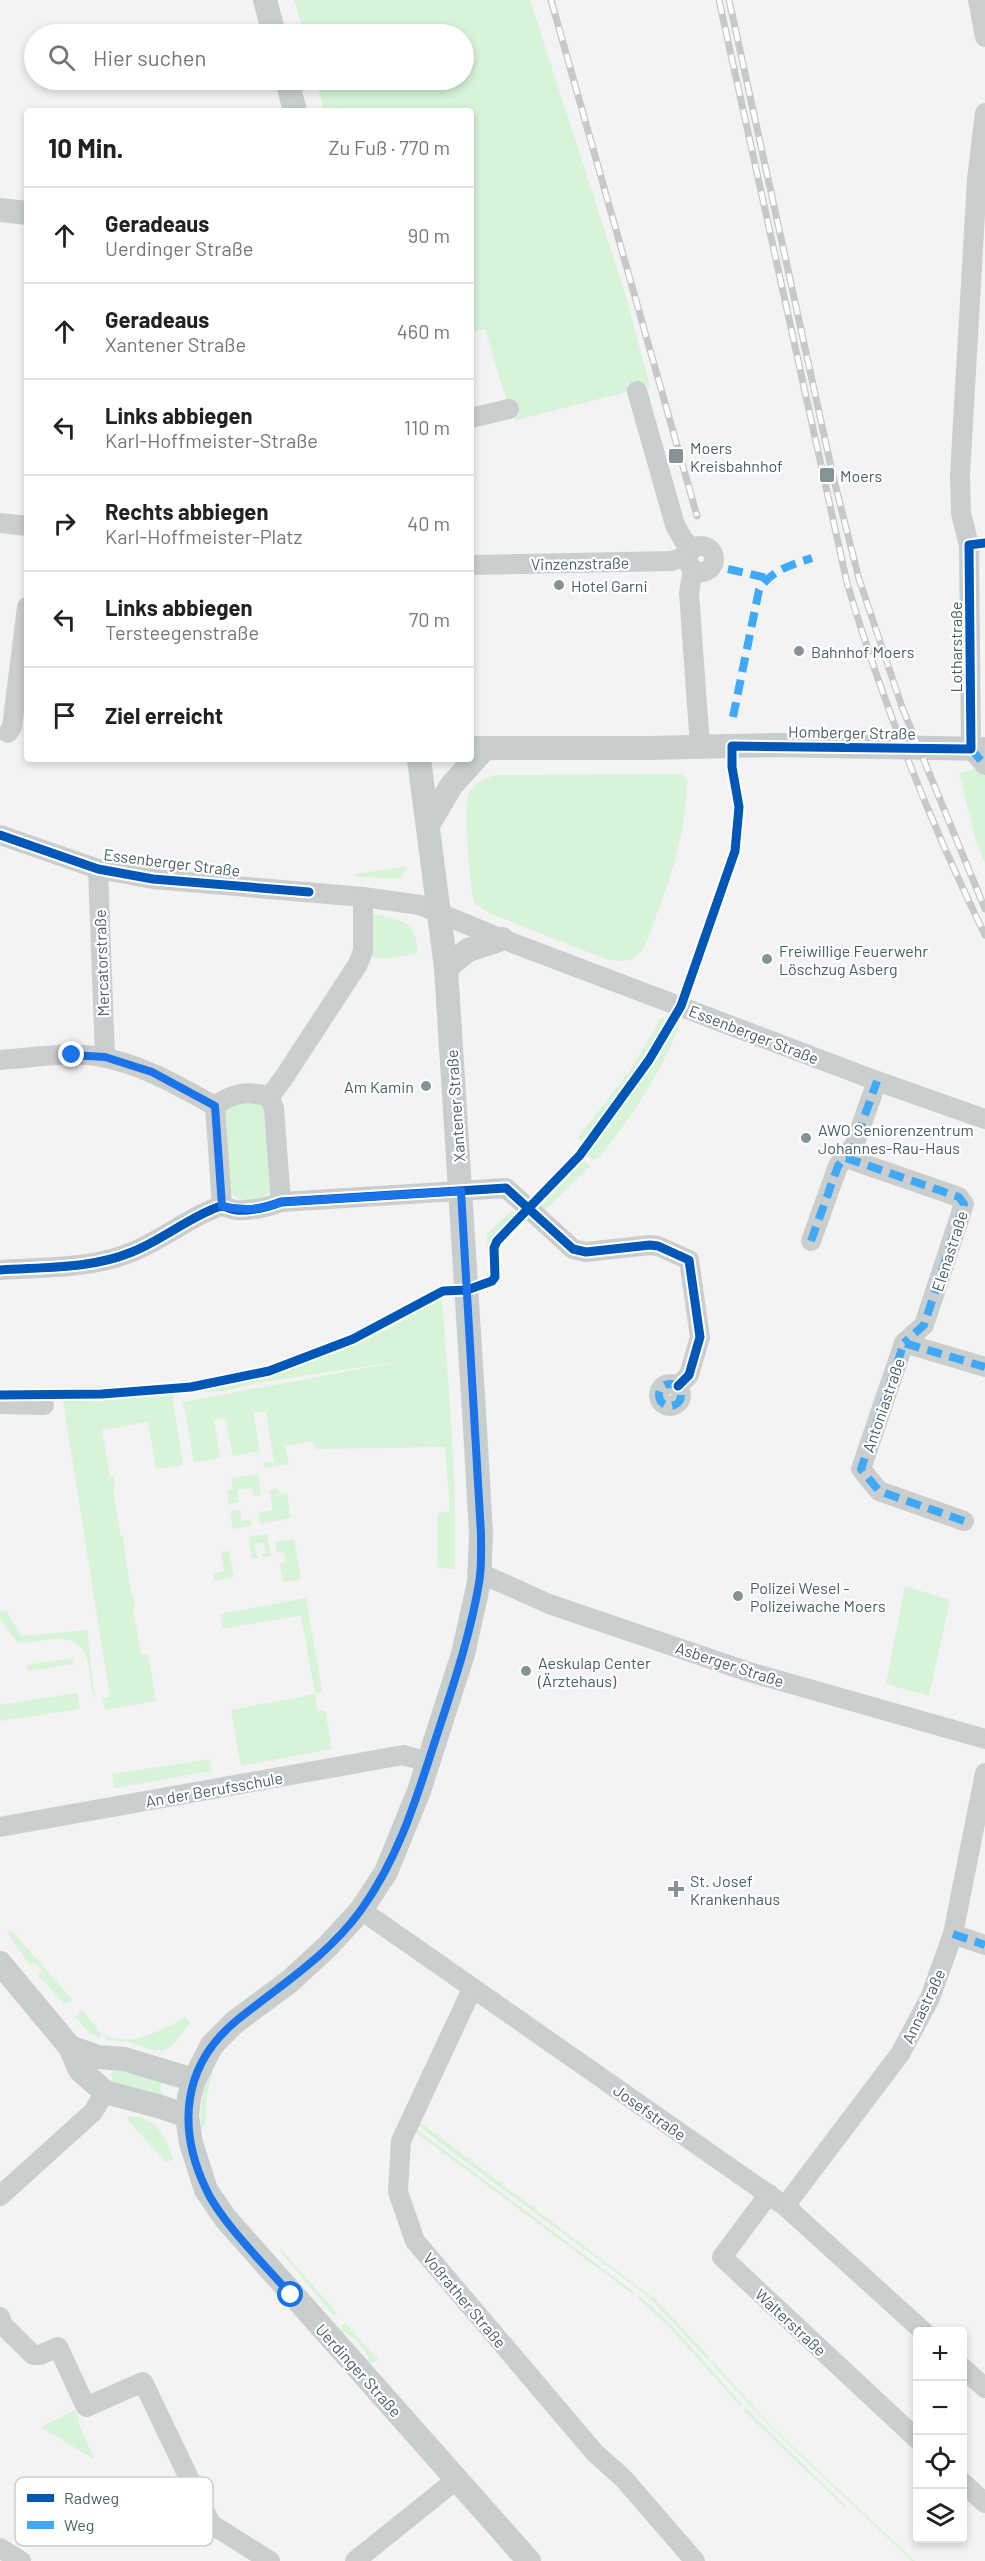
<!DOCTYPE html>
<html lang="de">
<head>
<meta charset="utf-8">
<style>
  :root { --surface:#fff; --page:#f2f2f2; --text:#222; --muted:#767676; --line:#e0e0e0 }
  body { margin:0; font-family:Barlow,sans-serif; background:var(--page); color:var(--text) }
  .controls { position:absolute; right:18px; bottom:18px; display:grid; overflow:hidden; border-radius:6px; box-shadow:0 3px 9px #0003 }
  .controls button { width:54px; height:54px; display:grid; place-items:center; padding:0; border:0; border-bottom:2px solid var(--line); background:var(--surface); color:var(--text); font:30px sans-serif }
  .stop { position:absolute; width:18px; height:18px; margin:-14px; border:4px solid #1a73e8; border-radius:50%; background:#fff }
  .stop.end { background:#1a73e8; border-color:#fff; box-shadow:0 2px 6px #0008 }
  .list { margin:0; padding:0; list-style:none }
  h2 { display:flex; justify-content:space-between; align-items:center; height:78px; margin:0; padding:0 24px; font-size:26px }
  h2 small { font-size:20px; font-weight:400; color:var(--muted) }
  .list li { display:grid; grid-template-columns:39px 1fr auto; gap:18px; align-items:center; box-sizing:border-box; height:96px; padding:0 24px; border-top:2px solid var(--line) }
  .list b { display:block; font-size:22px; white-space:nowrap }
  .list p { margin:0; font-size:20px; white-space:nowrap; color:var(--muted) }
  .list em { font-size:20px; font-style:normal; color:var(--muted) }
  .icon { flex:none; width:33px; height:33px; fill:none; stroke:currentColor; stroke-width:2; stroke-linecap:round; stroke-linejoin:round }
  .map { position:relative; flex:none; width:985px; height:2561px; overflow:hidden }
  .search { position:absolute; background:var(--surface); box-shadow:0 3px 9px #0003; left:24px; top:24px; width:450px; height:66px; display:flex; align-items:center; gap:15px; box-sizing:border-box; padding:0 21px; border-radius:33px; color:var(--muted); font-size:22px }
  .panel { position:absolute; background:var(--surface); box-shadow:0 3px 9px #0003; left:24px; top:108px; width:450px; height:654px; border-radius:6px }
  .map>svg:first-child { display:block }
  .green { fill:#d7f3d8 }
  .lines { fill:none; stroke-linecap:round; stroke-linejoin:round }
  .minor { stroke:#cacecf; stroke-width:20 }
  .major { stroke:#c8cece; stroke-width:24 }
  .rail-casing { stroke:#c6c9ca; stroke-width:7 }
  .rail { stroke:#fff; stroke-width:4.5; stroke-dasharray:14; stroke-linecap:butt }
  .quiet { stroke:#3fa9f5; stroke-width:8; stroke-dasharray:15 8; stroke-linecap:butt }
  .cycleway-casing { stroke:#fff; stroke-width:13 }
  .cycleway { stroke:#0057b8; stroke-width:9 }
  .route { stroke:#1a73e8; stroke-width:8 }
  .poi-dot { fill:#849395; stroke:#fff; stroke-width:2 }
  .labels { text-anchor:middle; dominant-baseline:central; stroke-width:4.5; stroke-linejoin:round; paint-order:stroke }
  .poi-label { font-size:16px; fill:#485f62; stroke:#fff; text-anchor:start }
  .street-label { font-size:16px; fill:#485f62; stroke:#fff }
  .key { fill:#fff; stroke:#c8cfd0; stroke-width:1.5 }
  .key-label { font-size:16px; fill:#485f62 }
</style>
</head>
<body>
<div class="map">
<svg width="985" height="2561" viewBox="0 0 985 2561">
  <rect width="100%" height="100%" fill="#f4f3f3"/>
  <g class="green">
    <polygon points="294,0 530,0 624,290 650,386 516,420 509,409 485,329 471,332 471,111 324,111 316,80 464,80 464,34 304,34"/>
    <polygon points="985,767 985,863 976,841 959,773"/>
    <path d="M681 774 687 780C686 830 674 870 656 916 651 930 647 948 635 957 625 964 614 961 603 958L489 913 474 903C470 887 462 803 470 791 477 781 487 777 498 775Z"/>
    <polygon points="406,867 403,876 398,879 358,877 353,874"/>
    <path d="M372 914C402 920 415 919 418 953L385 959 373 957 371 955Z"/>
    <polygon points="661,1018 667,1020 622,1093 583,1145 578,1138 631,1069"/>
    <path d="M675 1023 679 1025 677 1031C658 1078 630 1119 599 1158L593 1160 585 1155 626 1100Z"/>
    <path d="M254 1099 266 1106 270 1191C260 1203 236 1205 229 1189L225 1110 226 1106Z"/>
    <polygon points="582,1160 591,1166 544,1211 538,1207"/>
    <polygon points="512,1210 517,1215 494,1237 488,1256 487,1234"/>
    <path d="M439 1298 442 1302C449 1391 457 1480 455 1569L437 1567 438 1514 450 1510 445 1447 316 1449 313 1441 285 1446 289 1464 265 1468 262 1463 274 1462 266 1411 253 1413 260 1451 233 1456 225 1418 214 1420 220 1458 194 1462 183 1402 408 1360 257 1383 223 1391 180 1393 179 1390C236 1383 287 1372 340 1349L341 1351 390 1328Z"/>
    <path d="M365 1326 366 1328C338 1341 311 1354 281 1363 195 1390 90 1390 0 1390V1388C91 1388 184 1388 272 1364 304 1355 335 1340 365 1326Z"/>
    <polygon points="172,1394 183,1465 156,1469 148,1422 102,1430 110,1477 113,1476 115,1489 113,1490 121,1536 123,1536 131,1595 133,1595 135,1608 133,1608 141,1654 148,1654 156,1701 105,1710 103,1698 110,1697 63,1401 0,1400 0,1398 98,1401"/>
    <polygon points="258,1474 261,1495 254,1496 252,1488 237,1490 239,1502 229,1504 227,1491 233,1489 231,1478"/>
    <polygon points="278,1488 280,1494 287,1493 291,1518 261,1524 258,1513 273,1510 269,1490"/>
    <polygon points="240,1510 242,1521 251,1519 252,1526 233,1529 230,1511"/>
    <polygon points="267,1534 271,1556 262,1557 262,1554 266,1553 264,1543 254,1544 258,1558 252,1559 248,1537"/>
    <polygon points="294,1539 301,1579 283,1582 279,1563 286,1561 284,1552 277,1553 275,1542"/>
    <polygon points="229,1551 234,1577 214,1581 213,1574 224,1571 221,1552"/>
    <polygon points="905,1586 950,1600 929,1696 886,1684"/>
    <polygon points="306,1598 322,1691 315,1693 301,1615 223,1629 220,1614"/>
    <path d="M7 1610C8 1621 19 1626 21 1636L87 1630 95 1700C91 1693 91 1679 89 1669 83 1625 50 1642 18 1643L0 1619V1611Z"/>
    <polygon points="72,1658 73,1664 28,1671 27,1665"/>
    <polygon points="77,1693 80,1709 0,1721 0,1705"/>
    <polygon points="315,1694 318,1711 325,1710 332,1749 241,1766 231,1710"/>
    <polygon points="210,1759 212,1771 114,1788 112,1774"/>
    <polygon points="11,1930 72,1999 64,2004 38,1975 42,1971 34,1962 30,1966 29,1964 7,1932"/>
    <polygon points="82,2010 101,2033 100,2038 90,2033 75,2017"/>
    <path d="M186 2017 190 2023 173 2045 164 2050H153L129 2042 108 2040 102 2034C129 2049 162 2030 186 2017Z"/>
    <polygon points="116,2066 164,2078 160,2089 164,2096 114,2085 111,2074"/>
    <path d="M214 2066 207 2096 205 2126 201 2128C200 2105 202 2086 214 2066Z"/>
    <path d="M128 2116C155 2116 167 2136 173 2160L165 2162 127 2119Z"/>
    <polygon points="418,2121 656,2300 710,2358 708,2360 649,2297 446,2147 417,2124"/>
    <polygon points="415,2128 634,2292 634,2295 414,2131"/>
    <polygon points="281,2249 337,2313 334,2316 280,2251"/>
    <path d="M639 2296C676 2325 710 2370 743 2405L741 2407 671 2329 637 2297Z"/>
    <path d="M345 2323 378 2359 375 2362H369C367 2349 354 2337 342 2331V2325Z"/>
    <polygon points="712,2360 771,2426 915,2561 912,2561 775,2432 712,2364 710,2362"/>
    <polygon points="745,2408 845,2505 843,2506 744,2411"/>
    <polygon points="75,2410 80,2422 78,2423 95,2460 41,2427"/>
  </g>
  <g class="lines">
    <g class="minor">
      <polyline points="978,0 985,37"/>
      <polyline points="985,113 977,179 960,475 961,513 969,545 971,749 985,765"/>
      <polyline points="637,391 675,525 684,541 693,548"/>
      <polyline points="471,418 509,409"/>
      <polyline points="0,523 27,526"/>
      <circle cx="701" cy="559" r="13"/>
      <polyline points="471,565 672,561 688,555"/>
      <polyline points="693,569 689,593 700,747"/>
      <polyline points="8,733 12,727 27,607"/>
      <polyline points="0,835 98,869 153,879 363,897 420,905 502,939 877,1081 985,1119"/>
      <polyline points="98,869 105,1057"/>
      <path d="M0 1060C34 1058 72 1050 106 1058 145 1066 180 1087 215 1106"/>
      <polyline points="269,1097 283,1079 358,964 363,951 363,897"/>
      <polyline points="846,1158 959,1197 964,1204 924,1325 904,1343"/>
      <path d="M222 1206 215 1106C232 1093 248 1090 269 1097L274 1108 281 1202"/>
      <polyline points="811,1241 838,1166 854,1146 877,1081"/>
      <path d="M0 1270C44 1267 91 1269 132 1252 162 1240 188 1218 218 1207 225 1205 229 1209 236 1210 251 1211 268 1207 281 1202L506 1188 573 1249 586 1252 650 1245 658 1246 689 1260 700 1337 689 1375 678 1386"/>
      <circle cx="670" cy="1395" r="11"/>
      <polyline points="0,1404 44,1405"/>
      <polyline points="964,1521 879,1491 861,1469 904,1343 985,1367"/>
      <polyline points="480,1573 549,1604 749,1672 985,1739"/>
      <polyline points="0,1827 403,1755 428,1762"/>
      <polyline points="361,1910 785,2206 924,2332"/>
      <polyline points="953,1934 985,1945"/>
      <polyline points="472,1989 401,2141 398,2192 415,2241 595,2453 623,2478 695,2561"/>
      <polyline points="769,2194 722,2257 918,2440"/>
      <polyline points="0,2196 93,2112 105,2092"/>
      <polyline points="785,2206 900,2054 930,1998 953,1934 985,1773"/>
      <polyline points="0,2317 2,2324 33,2355 40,2355 58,2347 86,2407 143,2382 211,2524 270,2561"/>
      <polyline points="962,2367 985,2388"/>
      <polyline points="962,2482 985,2503"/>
      <polyline points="0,2548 21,2561"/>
      <polyline points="355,2561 457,2479"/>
    </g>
    <g class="major">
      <polyline points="265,0 274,34"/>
      <polyline points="287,80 295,111"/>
      <polyline points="0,210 27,213"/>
      <polyline points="471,748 648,748 775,745 985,749"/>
      <polyline points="419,759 446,968 475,1428 481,1534 479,1582 463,1654 419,1791 386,1872 361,1910 327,1947 289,1982 235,2022 212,2045 194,2080 189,2098 187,2116 191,2143 206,2190 226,2219 529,2561"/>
      <polyline points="428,825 451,786 484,749"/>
      <polyline points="446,968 468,950 502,939"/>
      <polyline points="0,1963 70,2047 80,2070 105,2092 161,2107 187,2116"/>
      <polyline points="70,2047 98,2057 124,2059 194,2080"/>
    </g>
    <defs>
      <g id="rail">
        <polyline points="551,0 697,516"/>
        <path d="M719 0 847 583C883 704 930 822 985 935"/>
        <polyline points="729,0 833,476 859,579 902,707 985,909"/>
      </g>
    </defs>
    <use href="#rail" class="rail-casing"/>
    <use href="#rail" class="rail"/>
    <g class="quiet">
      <polyline points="728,569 767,578"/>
      <path d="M733 717 759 590C771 570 791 565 812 558"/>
      <polyline points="971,749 985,765"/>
      <polyline points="846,1158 959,1197 964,1204 924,1325 904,1343"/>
      <polyline points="811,1241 838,1166 854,1146 877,1081"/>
      <circle cx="670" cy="1395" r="11"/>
      <polyline points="964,1521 879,1491 861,1469 904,1343 985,1367"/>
      <polyline points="953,1934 985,1945"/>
    </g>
    <defs>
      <g id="cycleway">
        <polyline points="0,835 98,869 153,879 309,892"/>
        <path d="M0 1270C44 1267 91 1269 132 1252 162 1240 188 1218 218 1207 225 1205 229 1209 236 1210 251 1211 268 1207 281 1202L506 1188 573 1249 586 1252 650 1245 658 1246 689 1260 700 1337 689 1375 678 1386"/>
        <polyline points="0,1395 102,1394 191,1387 269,1371 353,1339 443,1291 467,1290 492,1281 495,1277 494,1248 497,1241 580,1155 649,1060 681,1006 735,851 739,807 732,767 732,746 971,749 969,545 985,543"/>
      </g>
    </defs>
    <use href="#cycleway" class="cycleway-casing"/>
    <use href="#cycleway" class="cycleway"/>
  </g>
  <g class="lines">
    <path class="route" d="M72 1055 105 1057 152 1072 215 1106 222 1206C242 1211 262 1210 281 1202L461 1191 481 1534C481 1550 482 1567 479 1583 470 1637 452 1689 435 1741 416 1800 398 1859 361 1910 328 1956 279 1986 236 2021 182 2066 177 2128 206 2189 221 2222 266 2266 291 2295"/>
  </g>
  <g class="poi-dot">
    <rect x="668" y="448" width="16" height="16" rx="3"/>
    <rect x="819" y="467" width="16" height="16" rx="3"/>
    <circle cx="559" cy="585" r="6"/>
    <circle cx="799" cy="651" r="6"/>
    <circle cx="767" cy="959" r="6"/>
    <circle cx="426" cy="1086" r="6"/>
    <circle cx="806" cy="1138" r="6"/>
    <circle cx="738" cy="1596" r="6"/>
    <circle cx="526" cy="1671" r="6"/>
    <path d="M673 1880h6v6h6v6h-6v6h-6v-6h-6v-6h6z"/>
  </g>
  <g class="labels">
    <g class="poi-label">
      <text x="690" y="447">Moers<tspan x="690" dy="18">Kreisbahnhof</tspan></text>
      <text x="840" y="475">Moers</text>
      <text x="571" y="585">Hotel Garni</text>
      <text x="811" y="651">Bahnhof Moers</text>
      <text x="779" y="950">Freiwillige Feuerwehr<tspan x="779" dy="18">Löschzug Asberg</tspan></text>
      <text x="414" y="1086" text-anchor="end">Am Kamin</text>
      <text x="818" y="1129">AWO Seniorenzentrum<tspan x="818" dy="18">Johannes-Rau-Haus</tspan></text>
      <text x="750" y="1587">Polizei Wesel -<tspan x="750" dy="18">Polizeiwache Moers</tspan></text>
      <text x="538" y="1662">Aeskulap Center<tspan x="538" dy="18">(Ärztehaus)</tspan></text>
      <text x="690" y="1880">St. Josef<tspan x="690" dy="18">Krankenhaus</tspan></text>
    </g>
    <g class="street-label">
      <text transform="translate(580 563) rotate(-1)">Vinzenzstraße</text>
      <text transform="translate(955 647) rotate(-90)">Lotharstraße</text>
      <text transform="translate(852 732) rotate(1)">Homberger Straße</text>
      <text transform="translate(172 862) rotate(7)">Essenberger Straße</text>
      <text transform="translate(101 963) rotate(-92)">Mercatorstraße</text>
      <text transform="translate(754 1034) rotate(21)">Essenberger Straße</text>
      <text transform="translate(455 1106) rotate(-94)">Xantener Straße</text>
      <text transform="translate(949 1251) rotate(-72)">Elenastraße</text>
      <text transform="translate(883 1405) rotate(-71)">Antoniastraße</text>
      <text transform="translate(730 1664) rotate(18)">Asberger Straße</text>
      <text transform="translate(214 1789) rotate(-10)">An der Berufsschule</text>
      <text transform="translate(923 2006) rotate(-65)">Annastraße</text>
      <text transform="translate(650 2112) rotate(35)">Josefstraße</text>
      <text transform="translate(465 2300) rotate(50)">Voßrather Straße</text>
      <text transform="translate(791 2322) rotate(43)">Walterstraße</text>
      <text transform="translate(359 2370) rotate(48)">Uerdinger Straße</text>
    </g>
  </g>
  <rect x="15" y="2477" width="198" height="69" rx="9" class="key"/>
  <rect x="27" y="2494" width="27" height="8" fill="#0057b8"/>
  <rect x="27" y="2521" width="27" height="8" fill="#3fa9f5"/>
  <g class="key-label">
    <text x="64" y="2504">Radweg</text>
    <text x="64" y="2531">Weg</text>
  </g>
</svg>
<div class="controls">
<button>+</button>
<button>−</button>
<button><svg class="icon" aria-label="locate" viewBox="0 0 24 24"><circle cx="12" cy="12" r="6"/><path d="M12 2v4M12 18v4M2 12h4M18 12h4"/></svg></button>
<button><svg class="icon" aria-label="layers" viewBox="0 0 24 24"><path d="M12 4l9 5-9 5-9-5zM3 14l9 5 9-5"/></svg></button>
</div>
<div class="stop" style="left:291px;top:2295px"></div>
<div class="stop end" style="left:72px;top:1055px"></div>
<div class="search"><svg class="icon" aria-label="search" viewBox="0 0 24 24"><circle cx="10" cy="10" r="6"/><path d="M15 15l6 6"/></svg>Hier suchen</div>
<section class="panel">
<h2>10 Min.<small>Zu Fuß · 770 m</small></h2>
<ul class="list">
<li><svg class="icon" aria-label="ahead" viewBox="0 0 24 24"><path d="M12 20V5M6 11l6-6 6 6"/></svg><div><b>Geradeaus</b><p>Uerdinger Straße</p></div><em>90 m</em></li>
<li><svg class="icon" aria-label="ahead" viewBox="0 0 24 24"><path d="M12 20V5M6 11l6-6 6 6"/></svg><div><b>Geradeaus</b><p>Xantener Straße</p></div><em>460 m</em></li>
<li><svg class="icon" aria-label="left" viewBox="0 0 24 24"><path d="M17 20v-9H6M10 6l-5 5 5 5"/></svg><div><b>Links abbiegen</b><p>Karl-Hoffmeister-Straße</p></div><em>110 m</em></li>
<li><svg class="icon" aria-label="right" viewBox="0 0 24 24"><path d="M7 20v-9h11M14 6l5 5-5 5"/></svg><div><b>Rechts abbiegen</b><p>Karl-Hoffmeister-Platz</p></div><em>40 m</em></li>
<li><svg class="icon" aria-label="left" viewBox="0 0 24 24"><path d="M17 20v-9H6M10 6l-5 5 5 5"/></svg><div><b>Links abbiegen</b><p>Tersteegenstraße</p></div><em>70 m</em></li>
<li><svg class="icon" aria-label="arrive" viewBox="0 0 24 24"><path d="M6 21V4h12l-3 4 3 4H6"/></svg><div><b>Ziel erreicht</b></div></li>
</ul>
</section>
</div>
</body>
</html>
